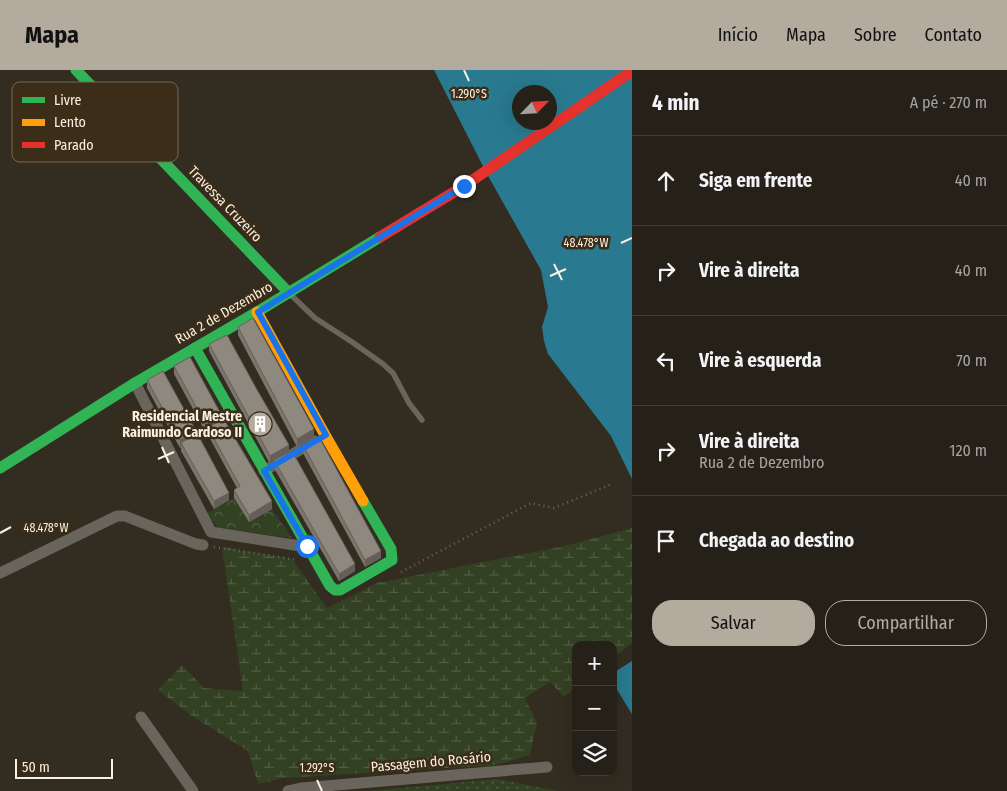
<!DOCTYPE html>
<html lang="pt">
<head>
<meta charset="utf-8">
<style>
  :root { --surface:#262118; --page:#2e2921; --text:#f1f3f6; --muted:#a4a3a2; --line:#423e37; --accent:#b4ab9f }
  body { margin:0; font-family:"Fira Sans Condensed",sans-serif; background:var(--page); color:var(--text) }
  .controls { position:absolute; right:15px; bottom:15px; display:grid; overflow:hidden; border-radius:10px; box-shadow:0 5px 20px #0002 }
  .controls button { width:45px; height:45px; display:grid; place-items:center; padding:0; border:0; border-bottom:1px solid var(--line); background:var(--surface); color:var(--text); font:25px sans-serif }
  .compass { position:absolute; left:512px; top:15px; width:45px; height:45px; border-radius:50%; background:var(--surface); box-shadow:0 5px 20px #0002; rotate:65deg }
  .scale { position:absolute; left:15px; bottom:12px; width:98px; box-sizing:border-box; padding-left:5px; border:2px solid #faf0e3; border-top:0; font-size:14px; line-height:18px; white-space:nowrap; color:#faf0e3; -webkit-text-stroke:4px #3b2d18; paint-order:stroke }
  .stop { position:absolute; width:15px; height:15px; margin:-11px; border:4px solid #1a73e8; border-radius:50%; background:#fff }
  .stop.end { background:#1a73e8; border-color:#fff; box-shadow:0 1px 5px #0008 }
  .list { margin:0; padding:0; list-style:none }
  h2 { display:flex; justify-content:space-between; align-items:center; height:65px; margin:0; padding:0 20px; font-size:21px }
  h2 small { font-size:16px; font-weight:400; color:var(--muted) }
  .list li { display:grid; grid-template-columns:32px 1fr auto; gap:15px; align-items:center; box-sizing:border-box; height:90px; padding:0 20px; border-top:1px solid var(--line) }
  .list b { display:block; font-size:19px; white-space:nowrap }
  .list p { margin:0; font-size:16px; white-space:nowrap; color:var(--muted) }
  .list em { font-size:16px; font-style:normal; color:var(--muted) }
  .actions { display:flex; gap:10px; padding:15px 20px }
  .actions a { flex:1; padding:11px 0; border:1px solid var(--accent); border-radius:20px; text-align:center; font-size:18px; color:var(--accent) }
  .actions .main { background:var(--accent); color:#111 }
  .icon { flex:none; width:28px; height:28px; fill:none; stroke:currentColor; stroke-width:2; stroke-linecap:round; stroke-linejoin:round }
  .map { position:relative; flex:none; width:632px; height:721px; overflow:hidden }
  header { display:flex; align-items:center; gap:30px; box-sizing:border-box; height:70px; padding:0 25px; background:var(--accent); color:#111 }
  header strong { font-size:24px }
  nav { display:flex; gap:28px; margin-inline-start:auto; font-size:18px }
  main { display:flex }
  aside { flex:1; background:var(--surface) }
  .map>svg:first-child { display:block }
  .grass { fill:url(#grass-dots) }
  .wetland { fill:url(#wetland-marsh) }
  .park { fill:url(#park-crowns) }
  .water { fill:#297a90; fill-rule:evenodd }
  .lines { fill:none; stroke-linecap:round; stroke-linejoin:round }
  .path { stroke:#6b675e; stroke-width:2.5; stroke-dasharray:1 4; stroke-linecap:butt }
  .lane { stroke:#69655c; stroke-width:5.5 }
  .street { stroke:#69655c; stroke-width:11 }
  .fast { stroke:#30b455; stroke-width:11 }
  .slow { stroke:#ff9f0a; stroke-width:11 }
  .jam { stroke:#e5322d; stroke-width:11 }
  .wall { fill:#7b756c }
  .shaded-wall { fill:#645f58 }
  .building { fill:#8f887e; stroke:#645f58 }
  .route { stroke:#1a73e8; stroke-width:6 }
  .ticks { fill:none; stroke:#faf0e3; stroke-width:2 }
  .labels { text-anchor:middle; dominant-baseline:central; stroke-width:5; stroke-linejoin:round; paint-order:stroke }
  .street-label { font-size:14px; fill:#faf0e3; stroke:#3b2d18 }
  .poi-label { font-size:14px; font-weight:bold; fill:#faf0e3; stroke:#3b2d18; text-anchor:end }
  .key { fill:#3b2d18; stroke:#746855; stroke-width:1 }
  .key-label { font-size:14px; fill:#faf0e3 }
  .ticks-label { font-size:12px; text-anchor:middle; fill:#faf0e3; stroke:#3b2d18; stroke-width:5; stroke-linejoin:round; paint-order:stroke }
</style>
</head>
<body>
<header>
<strong>Mapa</strong>
<nav><a>Início</a><a>Mapa</a><a>Sobre</a><a>Contato</a></nav>
</header>
<main>
<div class="map">
<svg width="632" height="721" viewBox="0 0 632 721">
  <defs>
    <pattern id="grass-dots" width="8" height="8" patternUnits="userSpaceOnUse" patternTransform="scale(1.25)"><rect width="8" height="8" fill="#334123"/><path d="M2 2h.1M6 6h.1" fill="none" stroke="#515d43" stroke-width="1.8" stroke-linecap="round"/></pattern>
    <pattern id="wetland-marsh" width="20" height="14" patternUnits="userSpaceOnUse" patternTransform="scale(1.25)"><rect width="20" height="14" fill="#334123"/><path d="M1 5h8M5 5V1M11 12h8M15 12V8" fill="none" stroke="#515d43"/></pattern>
    <pattern id="park-crowns" width="20" height="18" patternUnits="userSpaceOnUse" patternTransform="scale(1.25)"><rect width="20" height="18" fill="#334123"/><path d="M2 6a3 3 0 1 1 6 0M12 15a3 3 0 1 1 6 0" fill="none" stroke="#515d43"/></pattern>
  </defs>
  <rect width="100%" height="100%" fill="#332c20"/>
  <polygon class="grass" points="496,709 558,721 369,721"/>
  <polygon class="wetland" points="632,458 632,573 613,588 613,575 576,575 576,617 564,627 550,612 525,628 537,653 530,685 496,695 284,708 258,714 248,681 192,646 158,620 182,595 204,618 243,621 222,477 292,489 327,538 377,513 565,476"/>
  <polygon class="park" points="234,428 249,452 272,439 292,468 217,457 206,444"/>
  <g class="water">
    <path d="M434 0H632V409L611 366 548 284 544 271 542 257 548 237 541 200 487 104ZM520 22H550V52H520Z"/>
    <polygon points="632,591 632,644 616,618 616,601"/>
  </g>
  <g class="lines">
    <g class="path">
      <polyline points="197,370 209,362"/>
      <polyline points="214,477 298,490"/>
      <polyline points="401,502 531,433 554,438 612,414"/>
    </g>
    <polyline class="lane" points="290,224 315,248 352,272 383,294 393,303 409,333 422,350"/>
    <g class="street">
      <polyline points="135,313 211,462 307,477"/>
      <polyline points="264,401 315,371"/>
      <polyline points="0,503 117,446 125,446 196,474 203,475"/>
      <polyline points="141,647 193,721"/>
      <polyline points="288,721 302,718 547,697"/>
    </g>
    <g class="fast">
      <polyline points="76,0 289,223"/>
      <polyline points="195,278 330,516 335,520 340,520 392,490 391,479 363,431"/>
      <polyline points="0,398 135,313 257,242 380,167"/>
    </g>
    <polyline class="slow" points="257,242 325,365 363,431"/>
    <polyline class="jam" points="380,167 464,116 632,1"/>
  </g>
  <g class="wall">
    <polygon points="238,257 314,367 297,377 238,265"/>
    <polygon points="209,274 289,383 355,501 339,511 274,398 274,392 270,394 209,281"/>
    <polygon points="174,296 222,349 272,439 249,452 234,428 234,420 237,418 208,365 208,362 206,363 174,304"/>
    <polygon points="147,310 196,364 229,430 214,439 181,381 181,377 180,378 147,318"/>
    <polygon points="303,375 381,488 365,497 303,383"/>
  </g>
  <g class="shaded-wall">
    <polygon points="222,346 222,353 208,358 208,362 206,363 206,355"/>
    <polygon points="314,359 314,367 297,377 297,369"/>
    <polygon points="196,361 196,369 181,373 181,377 180,378 180,370"/>
    <polygon points="289,375 289,383 270,394 270,386"/>
    <polygon points="229,423 229,430 214,439 214,431"/>
    <polygon points="272,431 272,439 249,452 249,445"/>
    <polygon points="381,481 381,488 365,497 365,490"/>
    <polygon points="355,494 355,501 339,511 339,504"/>
  </g>
  <g class="building">
    <polygon points="253,248 314,359 297,369 238,257"/>
    <polygon points="227,265 256,318 289,375 270,386 209,274"/>
    <polygon points="190,287 222,346 206,355 174,296"/>
    <polygon points="163,301 196,361 180,370 147,310"/>
    <polygon points="223,348 272,431 249,445 234,420 240,416 208,358"/>
    <polygon points="197,363 229,423 214,431 181,373"/>
    <polygon points="319,367 381,481 365,490 303,375"/>
    <polygon points="292,381 355,494 339,504 274,390"/>
  </g>
  <g class="lines">
    <polyline class="route" points="307,476 264,401 326,365 258,242 464,116"/>
  </g>
  <path class="ticks" d="M464 0 469 11M621 173 632 168M554 194 562 210M550 206 566 199M162 377 169 393M158 389 174 382M0 463 11 457M317 710 322 721"/>
  <defs>
    <symbol id="building-disc" viewBox="-11 -11 22 22"><circle r="9.5" fill="#b4ab9f" stroke="#3b2d18"/><path d="M-4-6H4V6H1V3H-1V6H-4ZM-2.5-4.3h1.7v1.8h-1.7ZM.8-4.3h1.7v1.8H.8ZM-2.5-1h1.7V.8h-1.7ZM.8-1h1.7V.8H.8Z" fill="#fff"/></symbol>
  </defs>
  <g fill-rule="evenodd">
    <use href="#building-disc" x="246" y="340" width="28" height="28"/>
  </g>
  <g class="labels">
    <g class="street-label">
      <text transform="translate(225 134) rotate(46)">Travessa Cruzeiro</text>
      <text transform="translate(224 243) rotate(-30)">Rua 2 de Dezembro</text>
      <text transform="translate(431 692) rotate(-5)">Passagem do Rosário</text>
    </g>
    <g class="poi-label">
      <text x="242" y="346">Residencial Mestre<tspan x="242" dy="16">Raimundo Cardoso II</tspan></text>
    </g>
  </g>
  <rect x="12" y="12" width="166" height="80" rx="8" class="key"/>
  <rect x="22" y="27" width="23" height="6" fill="#30b455"/>
  <rect x="22" y="49" width="23" height="7" fill="#ff9f0a"/>
  <rect x="22" y="72" width="23" height="6" fill="#e5322d"/>
  <g class="key-label">
    <text x="54" y="35">Livre</text>
    <text x="54" y="57">Lento</text>
    <text x="54" y="80">Parado</text>
  </g>
  <g class="ticks-label">
    <text x="469" y="28">1.290°S</text>
    <text x="586" y="177">48.478°W</text>
    <text x="46" y="462">48.478°W</text>
    <text x="317" y="702">1.292°S</text>
  </g>
</svg>
<div class="controls">
<button>+</button>
<button>−</button>
<button><svg class="icon" aria-label="layers" viewBox="0 0 24 24"><path d="M12 4l9 5-9 5-9-5zM3 14l9 5 9-5"/></svg></button>
</div>
<svg class="compass" viewBox="-18 -18 36 36"><path d="M0-13l5 13h-10z" fill="#e53935"/><path d="M0 13l5-13h-10z" fill="#a4a3a2"/></svg>
<div class="scale">50 m</div>
<div class="stop" style="left:307px;top:476px"></div>
<div class="stop end" style="left:464px;top:116px"></div>
</div>
<aside>
<h2>4 min<small>A pé · 270 m</small></h2>
<ul class="list">
<li><svg class="icon" aria-label="ahead" viewBox="0 0 24 24"><path d="M12 20V5M6 11l6-6 6 6"/></svg><div><b>Siga em frente</b></div><em>40 m</em></li>
<li><svg class="icon" aria-label="right" viewBox="0 0 24 24"><path d="M7 20v-9h11M14 6l5 5-5 5"/></svg><div><b>Vire à direita</b></div><em>40 m</em></li>
<li><svg class="icon" aria-label="left" viewBox="0 0 24 24"><path d="M17 20v-9H6M10 6l-5 5 5 5"/></svg><div><b>Vire à esquerda</b></div><em>70 m</em></li>
<li><svg class="icon" aria-label="right" viewBox="0 0 24 24"><path d="M7 20v-9h11M14 6l5 5-5 5"/></svg><div><b>Vire à direita</b><p>Rua 2 de Dezembro</p></div><em>120 m</em></li>
<li><svg class="icon" aria-label="arrive" viewBox="0 0 24 24"><path d="M6 21V4h12l-3 4 3 4H6"/></svg><div><b>Chegada ao destino</b></div></li>
</ul>
<div class="actions"><a class="main">Salvar</a><a>Compartilhar</a></div>
</aside>
</main>
</body>
</html>
